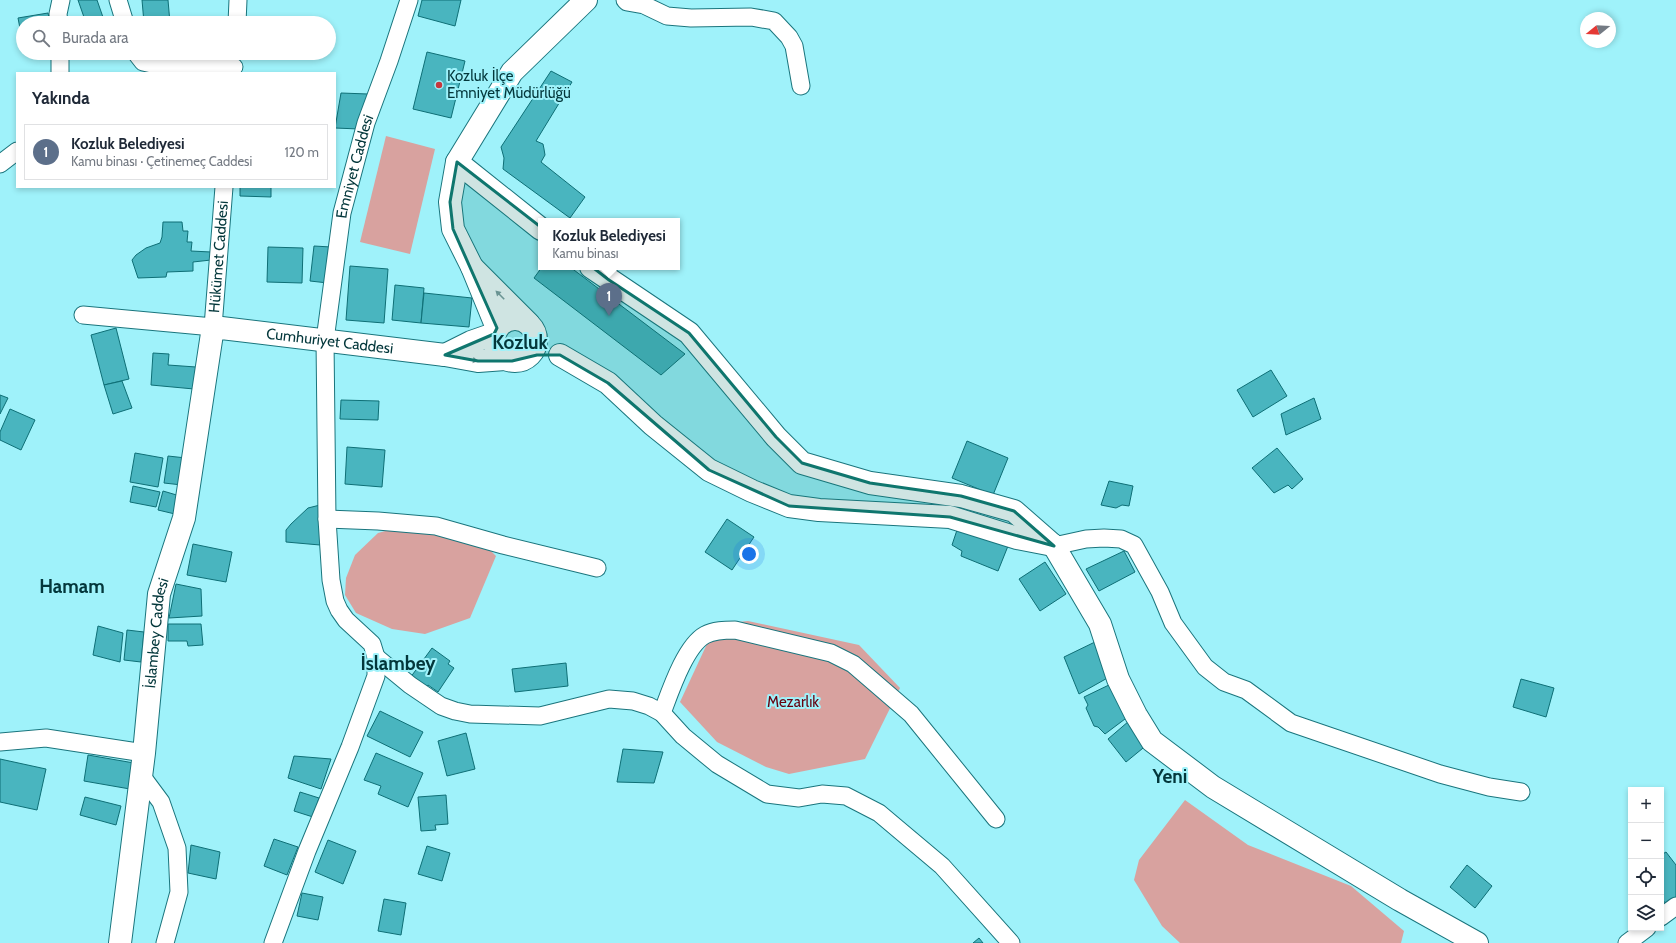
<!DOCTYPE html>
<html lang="tr">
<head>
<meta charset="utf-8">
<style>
  :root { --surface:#fff; --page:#f2f2f3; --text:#1f2937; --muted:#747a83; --line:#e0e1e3; --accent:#ea580c }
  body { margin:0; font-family:Cabin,sans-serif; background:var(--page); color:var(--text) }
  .controls { position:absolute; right:12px; bottom:12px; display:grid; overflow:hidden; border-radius:0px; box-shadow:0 2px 6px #0003 }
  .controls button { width:36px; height:36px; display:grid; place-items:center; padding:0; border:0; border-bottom:1px solid var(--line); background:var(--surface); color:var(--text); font:20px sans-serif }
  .compass { position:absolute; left:1580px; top:12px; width:36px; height:36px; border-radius:50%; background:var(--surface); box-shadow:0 2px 6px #0003; rotate:252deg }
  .you { position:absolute; left:749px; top:554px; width:14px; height:14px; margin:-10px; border:3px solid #fff; border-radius:50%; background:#1a73e8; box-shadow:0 0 0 6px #1a73e833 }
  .badge { display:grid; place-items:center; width:26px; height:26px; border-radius:50%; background:var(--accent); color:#fff; font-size:13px; font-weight:700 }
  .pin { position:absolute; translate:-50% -33px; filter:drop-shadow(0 1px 2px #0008) }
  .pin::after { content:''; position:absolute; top:21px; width:14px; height:12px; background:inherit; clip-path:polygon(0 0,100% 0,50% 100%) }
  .popup { position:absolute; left:538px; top:218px; width:142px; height:52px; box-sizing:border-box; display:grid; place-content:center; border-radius:0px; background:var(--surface); filter:drop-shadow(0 1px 3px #0005); font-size:13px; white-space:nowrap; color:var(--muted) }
  .popup b { font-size:15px; color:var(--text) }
  .popup::after { content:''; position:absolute; left:50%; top:100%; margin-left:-8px; border:8px solid transparent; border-top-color:var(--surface) }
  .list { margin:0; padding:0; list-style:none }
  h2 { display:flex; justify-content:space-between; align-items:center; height:52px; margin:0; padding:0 16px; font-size:17px }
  h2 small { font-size:13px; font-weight:400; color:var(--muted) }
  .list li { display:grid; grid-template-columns:26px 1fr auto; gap:12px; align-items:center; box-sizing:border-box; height:56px; margin:0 8px 8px; padding:0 8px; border:1px solid var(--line); border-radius:0px }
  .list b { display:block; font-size:15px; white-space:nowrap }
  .list p { margin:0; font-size:13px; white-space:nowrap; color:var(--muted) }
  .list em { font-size:13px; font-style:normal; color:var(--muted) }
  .icon { flex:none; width:22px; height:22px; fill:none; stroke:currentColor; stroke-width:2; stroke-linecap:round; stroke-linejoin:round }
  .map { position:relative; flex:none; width:1676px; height:943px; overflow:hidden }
  .search { position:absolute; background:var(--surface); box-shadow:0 2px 6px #0003; left:16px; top:16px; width:320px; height:44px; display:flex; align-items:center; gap:10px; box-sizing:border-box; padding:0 14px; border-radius:22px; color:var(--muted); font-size:15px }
  .panel { position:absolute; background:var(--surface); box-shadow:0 2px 6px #0003; left:16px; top:72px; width:320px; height:116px; border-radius:0px }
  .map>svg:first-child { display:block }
  .green { fill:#d8a29f }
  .building { fill:#49b5bf; stroke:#0e6f76 }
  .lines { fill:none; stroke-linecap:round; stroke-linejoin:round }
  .minor-casing { stroke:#1a757d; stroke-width:19 }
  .tertiary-casing { stroke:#1a757d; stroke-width:24 }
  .secondary-casing { stroke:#1a757d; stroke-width:24 }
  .minor { stroke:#fff; stroke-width:17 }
  .tertiary { stroke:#fff; stroke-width:22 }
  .secondary { stroke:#fff; stroke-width:22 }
  .oneway { fill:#819b9d }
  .marked { fill:#0f766e; fill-opacity:0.2; stroke:#0f766e; stroke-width:3; stroke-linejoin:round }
  .poi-dot { fill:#c6373d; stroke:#9ff2fa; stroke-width:1.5 }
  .labels { text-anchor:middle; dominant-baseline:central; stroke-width:4; stroke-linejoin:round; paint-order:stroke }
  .poi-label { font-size:15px; fill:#03373b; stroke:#9ff2fa; text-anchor:start }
  .street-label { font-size:15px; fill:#03373b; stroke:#9ff2fa }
  .park-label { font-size:15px; fill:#660210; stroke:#9ff2fa }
  .district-label { font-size:19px; font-weight:bold; fill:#03373b; stroke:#9ff2fa }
</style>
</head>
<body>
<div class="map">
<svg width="1676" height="943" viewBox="0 0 1676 943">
  <rect width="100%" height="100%" fill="#9ff2fa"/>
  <g class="green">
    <polygon points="386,136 435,149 410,254 360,242"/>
    <polygon points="396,528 426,528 483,543 496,556 470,618 425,634 392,629 356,613 345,595 346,578 355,555 378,533"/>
    <polygon points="748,621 859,645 900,688 865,759 789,774 766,767 717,742 680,702 713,631 729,623"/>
    <polygon points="1185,800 1248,845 1351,886 1404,931 1401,943 1180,943 1162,926 1134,880 1139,860"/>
  </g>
  <g class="building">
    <polygon points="78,0 97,0 105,23 86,23"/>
    <polygon points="142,0 168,0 170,23 144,23"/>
    <polygon points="422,0 461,0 455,26 418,16"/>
    <polygon points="48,13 50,23 23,23 23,44 18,18"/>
    <polygon points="427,52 465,61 451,118 413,109"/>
    <polygon points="551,71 572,82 536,141 543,144 544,149 545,155 541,162 585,197 570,218 503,169 504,158 501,147"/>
    <polygon points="341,93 368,94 359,129 335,128"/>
    <polygon points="240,187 271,187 271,197 240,196"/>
    <polygon points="163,222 182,222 183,231 188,231 187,242 192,242 191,251 211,252 211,260 193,262 193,271 167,272 166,277 138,278 132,260 136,255 146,248 160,243 162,237"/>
    <polygon points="314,246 331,247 328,283 310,281"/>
    <polygon points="268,247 303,248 302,283 267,282"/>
    <polygon points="350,266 388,269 384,323 346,320"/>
    <polygon points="542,267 570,267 685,354 661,375 534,278"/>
    <polygon points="395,285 424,288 421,323 392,320"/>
    <polygon points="424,293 472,298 469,327 421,323"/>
    <polygon points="116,328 129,379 104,385 91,335"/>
    <polygon points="153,353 169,354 168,365 196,367 194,389 151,385"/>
    <polygon points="1271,370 1287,396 1253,417 1237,390"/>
    <polygon points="122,381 132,408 113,414 104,385"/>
    <polygon points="0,395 8,398 0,414"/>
    <polygon points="1314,398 1321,419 1286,435 1281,414"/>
    <polygon points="341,400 379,401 378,420 340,419"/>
    <polygon points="10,409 35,420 21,450 0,440 0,432"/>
    <polygon points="967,441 1008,458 993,495 952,478"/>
    <polygon points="347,447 385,450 382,487 345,484"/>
    <polygon points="1277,448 1303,479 1292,489 1288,485 1274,493 1252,468"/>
    <polygon points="135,453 163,458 158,487 130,482"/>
    <polygon points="168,456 186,458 182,485 164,483"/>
    <polygon points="1109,481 1133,486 1129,506 1122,505 1116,508 1101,505"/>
    <polygon points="133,486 160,492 156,507 130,502"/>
    <polygon points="163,491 180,496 175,514 158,510"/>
    <polygon points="320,505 320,545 286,542 286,530 291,524 308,508"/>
    <polygon points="727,519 754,537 732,570 705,552"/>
    <polygon points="957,530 1008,546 998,571 961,556 962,551 952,545"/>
    <polygon points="193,544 232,552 226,582 187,575"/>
    <polygon points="1124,551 1135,572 1099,591 1086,569"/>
    <polygon points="1045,562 1066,594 1040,611 1019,579"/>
    <polygon points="176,584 201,589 202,616 169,618"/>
    <polygon points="168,624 201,624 203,645 188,646 187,641 168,641"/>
    <polygon points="98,626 123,633 120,662 93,655"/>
    <polygon points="127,630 144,632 141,662 124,660"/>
    <polygon points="1097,641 1111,676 1079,694 1064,657"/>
    <polygon points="432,648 450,661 448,664 454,668 438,692 428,685 425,689 410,678"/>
    <polygon points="566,663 568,686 515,692 512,669"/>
    <polygon points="1521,679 1554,688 1546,717 1513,707"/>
    <polygon points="1111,684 1129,716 1105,734 1098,727 1094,726 1086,708 1088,705 1084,697"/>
    <polygon points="380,711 423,732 410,757 367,736"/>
    <polygon points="1129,721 1148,744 1126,762 1108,739"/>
    <polygon points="466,733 475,769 447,776 438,741"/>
    <polygon points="623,749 663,752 654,783 617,782"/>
    <polygon points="376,753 423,773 408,807 378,794 381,786 364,780"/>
    <polygon points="88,755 134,763 130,789 84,781"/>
    <polygon points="294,756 331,759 321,789 288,778"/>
    <polygon points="0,759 46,769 37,810 0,802"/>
    <polygon points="300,792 319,798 313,817 294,811"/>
    <polygon points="446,795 448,824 435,825 436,830 421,831 418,797"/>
    <polygon points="85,797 121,806 116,825 80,815"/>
    <polygon points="274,839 298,847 287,875 264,866"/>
    <polygon points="328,840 356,851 343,884 315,872"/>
    <polygon points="191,845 220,852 216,879 188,873"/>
    <polygon points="427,846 450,853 442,881 418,874"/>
    <polygon points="1666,852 1676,865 1676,897 1667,905 1661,898 1661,855"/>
    <polygon points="1467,865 1492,886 1475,908 1450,887"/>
    <polygon points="302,893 323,897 318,920 297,916"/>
    <polygon points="384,899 406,903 401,935 378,931"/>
    <polygon points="979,938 983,943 973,943"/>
  </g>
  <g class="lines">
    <defs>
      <g id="minor">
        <polyline points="118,0 125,23"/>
        <polyline points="625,0 627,2 644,5 667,16 691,18 751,17 774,21 789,37 794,46 801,86"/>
        <polyline points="59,23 58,14 61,0"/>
        <polyline points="237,23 238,0"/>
        <polyline points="60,53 60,73"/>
        <polyline points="136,53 143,62 170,68 234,67"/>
        <polyline points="0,164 17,151"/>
        <path id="s1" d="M83 315 213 327 224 187"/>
        <polyline points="327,519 378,521 436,526 503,545 597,568"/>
        <polyline points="1054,546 1086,539 1104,538 1121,539 1134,545 1160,592 1173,623 1205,667 1224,682 1246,690 1291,723 1440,774 1489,787 1521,792"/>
        <polyline points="376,657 410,685 441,706 455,711 470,714 540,716 609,699 633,701 649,706 662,713 683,736 717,764 767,794 799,798 822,794 846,796 879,813 942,866 1011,943"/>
        <path d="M662 713C670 692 685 646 705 635 714 630 725 630 735 630L831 653 853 664 911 714 996 819"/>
        <polyline points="0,742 46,738 144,753"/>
        <polyline points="141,775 161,802 177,848 179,892 165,943"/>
        <polyline points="1661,917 1676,906"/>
        <path id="s2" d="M273 943 307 851 350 747 376 676V657L372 644 346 620 339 610 335 601 331 580 327 519 325 340 342 213 366 123 389 61 409 0"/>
        <polyline points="1627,943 1647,928"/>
      </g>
      <g id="tertiary">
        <polyline points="457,162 541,229"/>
        <polyline points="591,267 689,333 776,437 802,463 870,483 961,496 1014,511 1054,546 1100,624 1118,679 1136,715 1152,741 1213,787 1400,900 1477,943"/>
        <circle cx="515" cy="340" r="21"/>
        <polyline points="494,334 471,342 445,355 478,361 505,359"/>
        <polyline points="560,355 608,383 653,425 709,470 752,491 789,506 819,510 950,517 1017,538 1053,545"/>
        <path id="s3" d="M120 943 144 753 159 594 184 518 213 327 445 355"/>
      </g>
      <g id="secondary">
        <polyline points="472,267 453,229 450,202 457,162 512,72 586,0"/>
        <polyline points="497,328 472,267 528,323"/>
      </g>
    </defs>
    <use href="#minor" class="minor-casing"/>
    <use href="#tertiary" class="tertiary-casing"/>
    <use href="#secondary" class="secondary-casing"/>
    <use href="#minor" class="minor"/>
    <use href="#tertiary" class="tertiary"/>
    <use href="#secondary" class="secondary"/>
  </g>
  <defs><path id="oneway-solid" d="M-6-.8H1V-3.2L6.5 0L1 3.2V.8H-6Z"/></defs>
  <g class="oneway">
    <use href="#oneway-solid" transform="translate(500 295) rotate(-135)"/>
    <use href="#oneway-solid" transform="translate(472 360) rotate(9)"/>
  </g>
  <path class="marked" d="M457 162 609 280 689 333 776 437 802 463 870 483 961 496 1014 511 1054 546 950 517 789 506 709 470 608 383 560 355H537L512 361H478L445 355 494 334 497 328 453 229 450 202Z"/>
  <circle class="poi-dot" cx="439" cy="85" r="4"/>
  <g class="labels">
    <g class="poi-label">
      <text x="447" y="76">Kozluk İlçe<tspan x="447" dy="17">Emniyet Müdürlüğü</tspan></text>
    </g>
    <g class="street-label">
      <text stroke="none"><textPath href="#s2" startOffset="814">Emniyet Caddesi</textPath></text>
      <text stroke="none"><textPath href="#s1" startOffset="201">Hükümet Caddesi</textPath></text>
      <text stroke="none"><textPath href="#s3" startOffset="742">Cumhuriyet Caddesi</textPath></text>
      <text stroke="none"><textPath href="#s3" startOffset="312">İslambey Caddesi</textPath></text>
    </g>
    <g class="park-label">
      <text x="793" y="702">Mezarlık</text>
    </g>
    <g class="district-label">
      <text x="520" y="342">Kozluk</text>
      <text x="72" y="586">Hamam</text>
      <text x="398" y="663">İslambey</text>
      <text x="1170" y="776">Yeni</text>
    </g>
  </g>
</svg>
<div class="controls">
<button>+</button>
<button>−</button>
<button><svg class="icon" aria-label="locate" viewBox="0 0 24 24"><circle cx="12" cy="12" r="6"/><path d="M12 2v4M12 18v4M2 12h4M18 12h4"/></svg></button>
<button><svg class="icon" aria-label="layers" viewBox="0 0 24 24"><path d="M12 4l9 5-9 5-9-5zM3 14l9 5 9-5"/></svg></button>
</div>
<svg class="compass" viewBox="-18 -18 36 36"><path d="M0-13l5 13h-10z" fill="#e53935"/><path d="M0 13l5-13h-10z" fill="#747a83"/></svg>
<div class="you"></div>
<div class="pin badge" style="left:609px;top:316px;background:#5c6f8a">1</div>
<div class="popup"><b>Kozluk Belediyesi</b>Kamu binası</div>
<div class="search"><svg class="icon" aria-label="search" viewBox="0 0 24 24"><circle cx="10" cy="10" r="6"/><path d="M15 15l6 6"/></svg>Burada ara</div>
<section class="panel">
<h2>Yakında<small></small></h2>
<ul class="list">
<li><span class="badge" style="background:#5c6f8a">1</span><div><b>Kozluk Belediyesi</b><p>Kamu binası · Çetinemeç Caddesi</p></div><em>120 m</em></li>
</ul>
</section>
</div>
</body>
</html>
